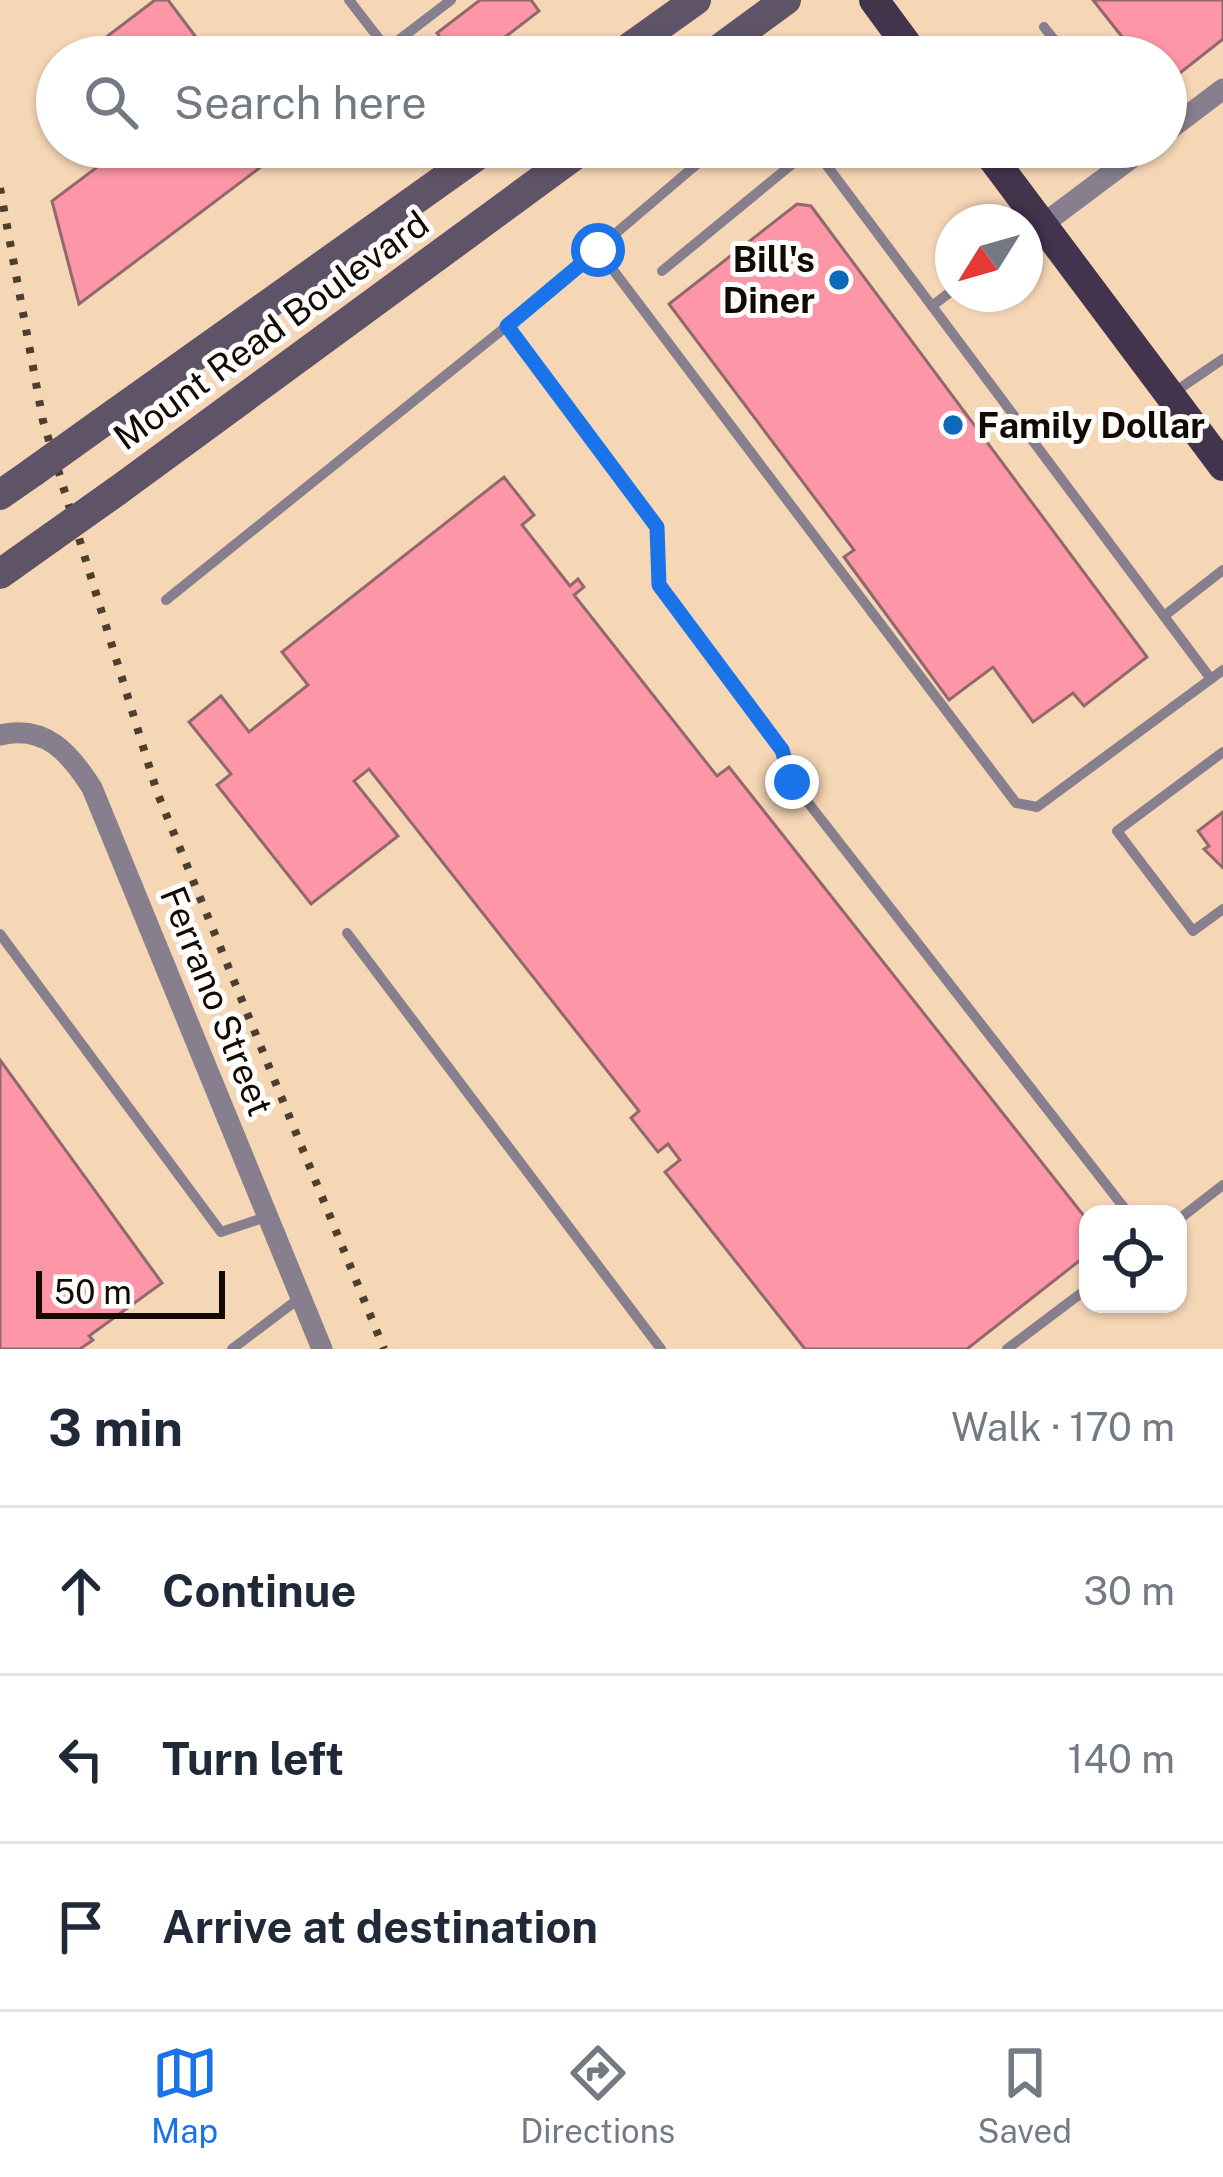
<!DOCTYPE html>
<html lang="en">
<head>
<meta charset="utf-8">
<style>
  :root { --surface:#fff; --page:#f2f2f3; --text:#1f2937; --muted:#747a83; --line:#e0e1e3; --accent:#1a73e8 }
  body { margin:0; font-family:"Public Sans",sans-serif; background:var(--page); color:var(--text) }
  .controls { position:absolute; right:36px; bottom:36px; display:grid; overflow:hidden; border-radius:24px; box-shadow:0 3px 9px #0004 }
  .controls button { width:108px; height:108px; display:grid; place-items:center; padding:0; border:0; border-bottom:3px solid var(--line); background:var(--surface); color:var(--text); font:60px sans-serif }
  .compass { position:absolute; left:935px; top:204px; width:108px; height:108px; border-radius:50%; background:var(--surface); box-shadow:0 3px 9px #0004; rotate:233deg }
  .scale { position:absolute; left:36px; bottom:30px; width:189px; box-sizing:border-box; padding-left:12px; border:6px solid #130a02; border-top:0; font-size:33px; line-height:42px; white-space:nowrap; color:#130a02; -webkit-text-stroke:9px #fefefe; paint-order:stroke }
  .stop { position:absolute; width:36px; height:36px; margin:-27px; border:9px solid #1a73e8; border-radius:50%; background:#fff }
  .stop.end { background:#1a73e8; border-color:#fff; box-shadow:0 3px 12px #0008 }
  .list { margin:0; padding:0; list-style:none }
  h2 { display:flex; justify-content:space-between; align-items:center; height:156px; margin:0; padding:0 48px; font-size:51px }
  h2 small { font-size:39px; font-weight:400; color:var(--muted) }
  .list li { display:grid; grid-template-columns:78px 1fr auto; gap:36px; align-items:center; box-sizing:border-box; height:168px; padding:0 48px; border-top:3px solid var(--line) }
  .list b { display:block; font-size:45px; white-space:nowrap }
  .list em { font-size:39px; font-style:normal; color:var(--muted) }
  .icon { flex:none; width:66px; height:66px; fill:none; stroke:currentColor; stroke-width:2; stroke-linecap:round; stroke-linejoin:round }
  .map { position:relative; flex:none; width:1223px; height:1349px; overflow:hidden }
  .search { position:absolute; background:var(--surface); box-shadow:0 3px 9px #0004; left:36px; right:36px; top:36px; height:132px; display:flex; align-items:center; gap:30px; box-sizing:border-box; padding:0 42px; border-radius:66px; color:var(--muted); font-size:45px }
  .sheet { height:660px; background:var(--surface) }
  nav { display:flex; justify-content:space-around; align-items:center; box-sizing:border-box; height:168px; border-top:3px solid var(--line); background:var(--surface); font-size:33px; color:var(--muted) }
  nav a { display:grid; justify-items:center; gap:6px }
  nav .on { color:var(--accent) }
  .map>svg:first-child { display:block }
  .building { fill:#fd96a7; stroke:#92686d; stroke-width:3 }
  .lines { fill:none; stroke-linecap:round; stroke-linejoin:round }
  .service { stroke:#877f8e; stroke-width:10 }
  .minor { stroke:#877f8e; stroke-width:21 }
  .secondary { stroke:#5f5368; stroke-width:30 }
  .primary { stroke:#43344d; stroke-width:30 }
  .rail { stroke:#4d3f30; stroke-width:8; stroke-dasharray:6 12; stroke-linecap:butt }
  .secondary-bridge { stroke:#5f5368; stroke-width:30 }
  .route { stroke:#1a73e8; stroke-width:15 }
  .poi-dot { fill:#0b6bb8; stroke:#fefefe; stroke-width:4.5 }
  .labels { text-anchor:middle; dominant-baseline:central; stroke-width:10; stroke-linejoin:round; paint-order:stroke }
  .poi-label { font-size:36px; font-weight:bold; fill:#130a02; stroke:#fefefe; text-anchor:end }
  .street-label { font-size:36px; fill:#130a02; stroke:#fefefe }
</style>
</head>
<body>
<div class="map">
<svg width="1223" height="1349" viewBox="0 0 1223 1349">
  <rect width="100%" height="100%" fill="#f5d7b6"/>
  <g class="building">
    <polygon points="155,0 168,0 211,57 80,57"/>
    <polygon points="480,0 531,0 539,11 479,57 455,57 437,33"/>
    <polygon points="1093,0 1223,0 1223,39 1166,84 1166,57 1138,57"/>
    <polygon points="57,74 57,108 41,86"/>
    <polygon points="87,147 279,147 282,151 79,304 52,201 100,165"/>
    <polygon points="797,204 811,206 1147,657 1084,706 1073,693 1033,722 993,667 949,700 844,557 854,550 669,304"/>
    <polygon points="504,477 534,515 522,525 570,586 578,579 584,587 574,595 717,776 729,767 1088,1221 1088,1254 967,1349 805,1349 665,1172 680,1160 668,1144 658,1152 631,1118 639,1111 369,769 354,781 398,836 311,904 217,785 231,774 189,722 221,696 249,732 308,685 282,652"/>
    <polygon points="1223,812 1223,868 1204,849 1209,846 1198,831"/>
    <polygon points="0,1060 162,1283 89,1336 93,1340 80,1349 0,1349"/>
  </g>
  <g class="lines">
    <g class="service">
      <polyline points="349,0 387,49 451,0"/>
      <polyline points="1044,27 1068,57"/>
      <polyline points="821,57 855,41 901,52"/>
      <polyline points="598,250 1016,803 1037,807 1223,670"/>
      <polyline points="662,271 813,147 1211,679"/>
      <polyline points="932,306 953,290"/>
      <polyline points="507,326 657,527 659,585 782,750 792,782 1129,1214"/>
      <polyline points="1173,393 1223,359"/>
      <polyline points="166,600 507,326 717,147"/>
      <polyline points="1164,616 1223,570"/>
      <polyline points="1223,752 1117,831 1193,931 1223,909"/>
      <polyline points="347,933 661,1349"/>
      <polyline points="0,934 221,1232 269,1216"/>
      <polyline points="1178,1220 1223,1185"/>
      <polyline points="232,1349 301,1297"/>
      <polyline points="1007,1349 1088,1288"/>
    </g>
    <g class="minor">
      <polyline points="1166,132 1223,89"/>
      <polyline points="1042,225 1146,147"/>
      <path d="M0 735C45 724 70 753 92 788L322 1349"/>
    </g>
    <g class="secondary">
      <polyline points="616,57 696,0"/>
      <polyline points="708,57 786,0"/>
      <polyline points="100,424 489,147"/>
      <polyline points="117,491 586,147"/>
      <polyline points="0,495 33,472"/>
      <polyline points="0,574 52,537"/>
    </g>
    <g class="primary">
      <polyline points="874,0 916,57"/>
      <polyline points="984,147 1223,466"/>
    </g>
    <polyline class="rail" points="0,188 43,421 157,792 384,1349"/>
    <g class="secondary-bridge">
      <polyline points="33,472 100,424"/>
      <polyline points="52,537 117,491"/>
    </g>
  </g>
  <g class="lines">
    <polyline class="route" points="598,250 507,326 657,527 659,585 782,750 792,782"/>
  </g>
  <g class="poi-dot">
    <circle cx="839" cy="280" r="12"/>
    <circle cx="953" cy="425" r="12"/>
  </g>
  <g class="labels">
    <g class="poi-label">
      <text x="815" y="259">Bill's<tspan x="815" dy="41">Diner</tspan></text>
      <text x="977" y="425" text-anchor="start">Family Dollar</text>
    </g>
    <g class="street-label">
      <text transform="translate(271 330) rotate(-36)">Mount Read Boulevard</text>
      <text transform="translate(217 1001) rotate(68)">Ferrano Street</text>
    </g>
  </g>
</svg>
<div class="controls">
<button><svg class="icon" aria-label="locate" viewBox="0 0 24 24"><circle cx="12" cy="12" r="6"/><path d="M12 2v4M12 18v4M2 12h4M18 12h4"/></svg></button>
</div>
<svg class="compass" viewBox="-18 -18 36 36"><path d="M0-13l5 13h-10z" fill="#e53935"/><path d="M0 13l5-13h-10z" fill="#747a83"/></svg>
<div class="scale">50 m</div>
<div class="stop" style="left:598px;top:250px"></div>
<div class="stop end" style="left:792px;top:782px"></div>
<div class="search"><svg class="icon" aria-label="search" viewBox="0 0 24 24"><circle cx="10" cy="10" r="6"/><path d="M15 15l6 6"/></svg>Search here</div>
</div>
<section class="sheet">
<h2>3 min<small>Walk · 170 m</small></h2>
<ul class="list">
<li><svg class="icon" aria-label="ahead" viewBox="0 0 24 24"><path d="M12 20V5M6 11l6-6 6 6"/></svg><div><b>Continue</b></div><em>30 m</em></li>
<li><svg class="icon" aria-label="left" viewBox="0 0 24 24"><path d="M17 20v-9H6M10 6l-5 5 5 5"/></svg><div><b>Turn left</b></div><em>140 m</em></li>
<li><svg class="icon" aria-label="arrive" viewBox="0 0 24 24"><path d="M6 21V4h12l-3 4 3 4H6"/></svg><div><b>Arrive at destination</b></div></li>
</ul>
</section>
<nav>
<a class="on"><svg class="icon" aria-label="map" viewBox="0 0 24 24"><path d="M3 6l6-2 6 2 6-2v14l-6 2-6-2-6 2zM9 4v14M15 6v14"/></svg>Map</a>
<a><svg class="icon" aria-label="directions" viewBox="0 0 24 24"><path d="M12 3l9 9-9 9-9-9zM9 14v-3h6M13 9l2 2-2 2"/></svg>Directions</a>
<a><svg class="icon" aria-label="saved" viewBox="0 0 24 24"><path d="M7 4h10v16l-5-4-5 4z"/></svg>Saved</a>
</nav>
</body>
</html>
